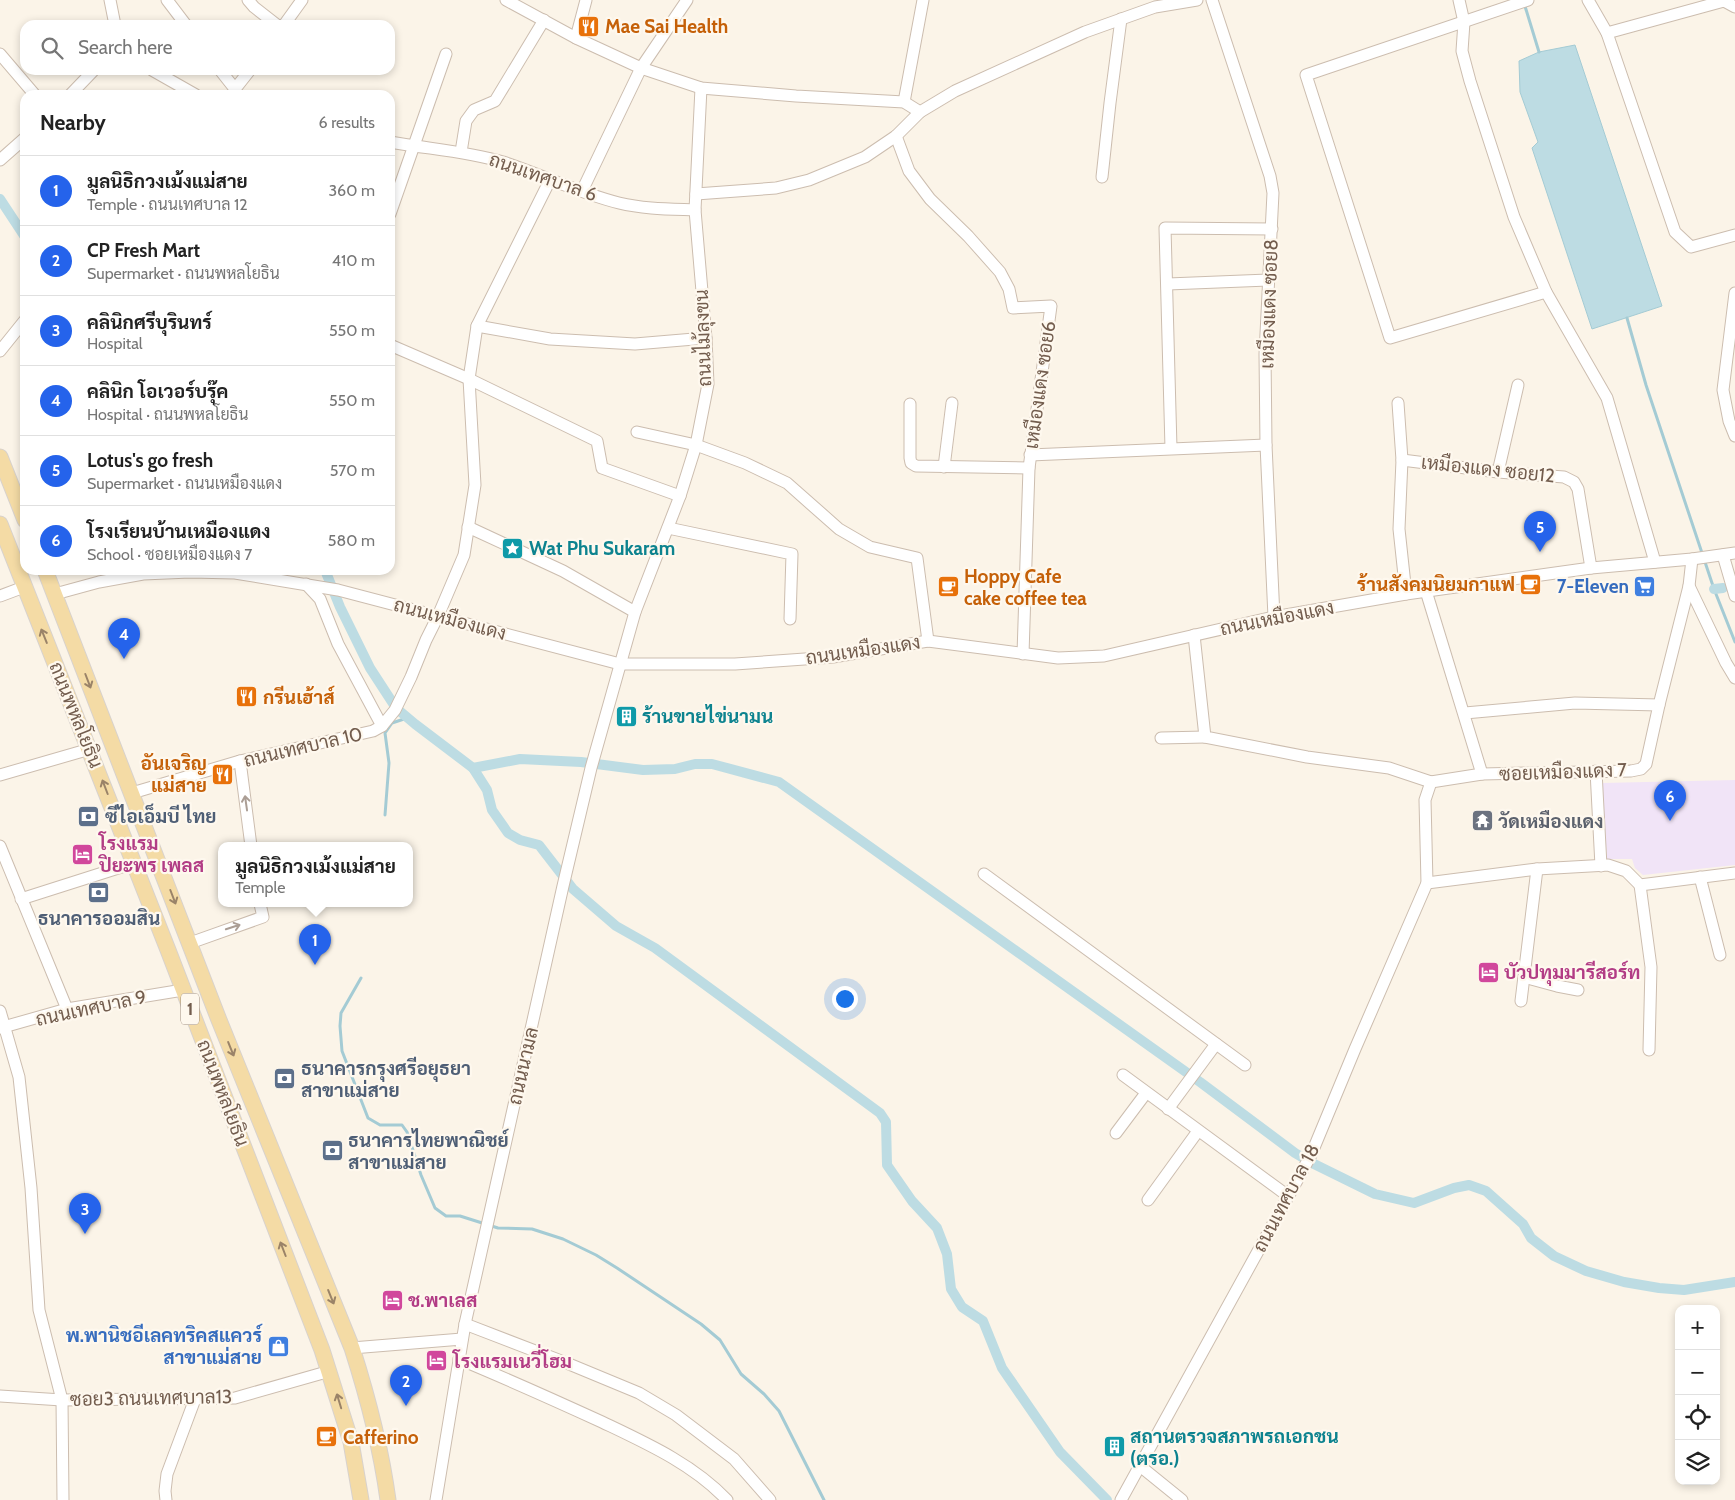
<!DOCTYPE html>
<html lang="en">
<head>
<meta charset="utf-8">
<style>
  :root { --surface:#fff; --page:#f2f2f2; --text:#222; --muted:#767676; --line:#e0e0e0; --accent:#2563eb }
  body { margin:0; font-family:Cabin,Sarabun,sans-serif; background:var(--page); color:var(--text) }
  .controls { position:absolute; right:15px; bottom:15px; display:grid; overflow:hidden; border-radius:10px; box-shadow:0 2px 8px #0003 }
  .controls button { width:45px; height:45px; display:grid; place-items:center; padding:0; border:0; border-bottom:1px solid var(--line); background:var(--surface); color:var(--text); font:25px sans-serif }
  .you { position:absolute; left:844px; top:998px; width:18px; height:18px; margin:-12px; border:4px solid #fff; border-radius:50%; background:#1a73e8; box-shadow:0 0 0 8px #1a73e833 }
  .badge { display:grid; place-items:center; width:32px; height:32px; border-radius:50%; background:var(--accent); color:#fff; font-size:16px; font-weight:700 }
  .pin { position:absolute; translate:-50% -41px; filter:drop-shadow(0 1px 2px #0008) }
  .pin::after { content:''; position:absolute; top:26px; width:18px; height:15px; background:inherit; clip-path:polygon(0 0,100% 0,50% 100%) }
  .popup { position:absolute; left:218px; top:842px; width:195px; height:65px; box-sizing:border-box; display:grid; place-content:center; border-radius:10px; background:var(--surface); filter:drop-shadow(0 1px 4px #0005); font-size:16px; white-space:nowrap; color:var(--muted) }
  .popup b { font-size:19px; color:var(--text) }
  .popup::after { content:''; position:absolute; left:50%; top:100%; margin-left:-10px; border:10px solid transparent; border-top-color:var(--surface) }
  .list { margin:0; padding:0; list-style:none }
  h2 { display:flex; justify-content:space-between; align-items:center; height:65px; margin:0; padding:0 20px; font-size:21px }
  h2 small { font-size:16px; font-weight:400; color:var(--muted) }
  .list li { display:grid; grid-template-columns:32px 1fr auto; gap:15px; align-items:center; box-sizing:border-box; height:70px; padding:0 20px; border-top:1px solid var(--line) }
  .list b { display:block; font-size:19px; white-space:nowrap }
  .list p { margin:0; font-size:16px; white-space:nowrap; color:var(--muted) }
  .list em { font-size:16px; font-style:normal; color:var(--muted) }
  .icon { flex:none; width:28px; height:28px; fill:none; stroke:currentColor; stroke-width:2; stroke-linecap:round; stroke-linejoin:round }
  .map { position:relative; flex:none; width:1735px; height:1500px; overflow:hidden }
  .search { position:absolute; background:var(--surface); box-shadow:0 2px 8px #0003; left:20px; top:20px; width:375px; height:55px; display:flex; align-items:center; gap:12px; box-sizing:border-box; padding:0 18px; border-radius:15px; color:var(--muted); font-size:19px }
  .panel { position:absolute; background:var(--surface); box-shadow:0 2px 8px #0003; left:20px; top:90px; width:375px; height:485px; border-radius:15px }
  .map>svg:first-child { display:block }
  .education { fill:#f1e4f7 }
  .water { fill:#bddce3; stroke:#a4cbd4 }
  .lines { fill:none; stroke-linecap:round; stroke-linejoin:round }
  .stream { stroke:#a4cbd4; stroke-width:3 }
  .canal { stroke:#bddce3; stroke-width:10 }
  .minor-casing { stroke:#ccbdaf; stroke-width:13 }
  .major-casing { stroke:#d8d2cd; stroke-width:17 }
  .minor { stroke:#fff; stroke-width:11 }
  .major { stroke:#f4dba5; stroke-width:15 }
  .oneway { stroke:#9a8368 }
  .oneway2 { stroke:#ab9e95 }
  .labels { text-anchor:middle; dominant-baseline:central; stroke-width:4.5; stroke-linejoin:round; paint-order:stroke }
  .shield { fill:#fef8ee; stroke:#9d8c7e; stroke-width:1 }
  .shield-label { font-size:18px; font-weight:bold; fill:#735d4e }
  .food-label { font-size:19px; font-weight:bold; fill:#c56008; stroke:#fef8ee; text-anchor:start }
  .street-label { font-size:19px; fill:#735d4e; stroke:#fef8ee }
  .culture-label { font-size:19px; font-weight:bold; fill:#0d838f; stroke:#fef8ee; text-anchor:start }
  .shop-label { font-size:19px; font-weight:bold; fill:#366cbe; stroke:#fef8ee; text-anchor:end }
  .service-label { font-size:19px; font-weight:bold; fill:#4e5e75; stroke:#fef8ee; text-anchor:start }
  .worship-label { font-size:19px; font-weight:bold; fill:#5b616d; stroke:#fef8ee; text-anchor:start }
  .hotel-label { font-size:19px; font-weight:bold; fill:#b23c85; stroke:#fef8ee; text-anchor:start }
</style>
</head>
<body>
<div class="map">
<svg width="1735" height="1500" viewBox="0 0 1735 1500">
  <rect width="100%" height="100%" fill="#fbf4e8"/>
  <polygon class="education" points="1735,780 1735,865 1643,875 1635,868 1632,859 1607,859 1602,783"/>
  <polygon class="water" points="1575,45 1662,306 1592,329 1532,148 1538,142 1520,92 1519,61 1539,52"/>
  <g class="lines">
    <g class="stream">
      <polyline points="1524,3 1539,52"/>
      <polyline points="1627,318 1646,385 1714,589 1735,642"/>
      <polyline points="385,815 389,763 385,733 392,723 407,718"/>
      <polyline points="361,978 341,1013 340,1026 342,1051 368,1118 380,1125 402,1125 407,1132 421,1175 435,1208 446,1216 460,1216 498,1228 532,1229 563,1239 596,1255 617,1268 701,1324 720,1340 741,1374 764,1394 779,1411 824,1500"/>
    </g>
    <g class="canal">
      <polyline points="0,199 25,237"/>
      <polyline points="325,570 340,607 370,668 396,708 415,724 473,768 487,790 492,810 508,833 520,840 539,845 573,889 616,926 655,948 880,1113 886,1122 887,1165 912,1201 937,1228 947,1254 951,1289 962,1307 983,1321 1002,1368 1060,1452 1107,1500"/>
      <polyline points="1714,589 1723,588"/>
      <polyline points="473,768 520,759 581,762 643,770 675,769 695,764 712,764 779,782 1200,1082 1295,1153 1312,1163 1375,1194 1414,1203 1454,1188 1469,1185 1486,1191 1523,1224 1531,1238 1554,1256 1586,1271 1624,1282 1659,1288 1684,1290 1735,1282"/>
    </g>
    <defs>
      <g id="minor">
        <polyline points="110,0 115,25"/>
        <polyline points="167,0 186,25"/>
        <polyline points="248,0 254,7 277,25"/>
        <polyline points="506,0 576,38 641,68 701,88 796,96 904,102 920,112"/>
        <polyline points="1212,0 1270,176 1273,193 1265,354 1266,445 1274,617"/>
        <polyline points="1459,0 1464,22 1462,51 1470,81 1514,217 1546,292 1607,398 1655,562"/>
        <polyline points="1528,0 1306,75 1390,338 1546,292"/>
        <polyline points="1588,0 1607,33 1675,232 1691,247 1735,235"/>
        <polyline points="284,25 302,0"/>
        <polyline points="1607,33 1724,1 1735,7"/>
        <polyline points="576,38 586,0"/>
        <polyline points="0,54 35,95"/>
        <polyline points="152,70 196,95"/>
        <polyline points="220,70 235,89"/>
        <polyline points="70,95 94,70"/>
        <polyline points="234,95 235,89 250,70"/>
        <polyline points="904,102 923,0"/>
        <polyline points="896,136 909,171 930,199 968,236 1000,272 1009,289 1013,308 1051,306 1029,468 1023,654"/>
        <path d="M390 142C428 149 466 151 503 162 542 175 579 193 619 203 644 209 670 209 695 210"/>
        <polyline points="461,152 466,121 474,110 495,101 544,20"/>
        <polyline points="0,160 25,138"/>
        <polyline points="1102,177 1110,103 1121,19"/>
        <polyline points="582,191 641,68 687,0"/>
        <polyline points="696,194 776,188 809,180 865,157 896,136 920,112 955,91 1085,32 1155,7 1197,0"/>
        <polyline points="390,214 446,54"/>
        <polyline points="1168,284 1268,280"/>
        <polyline points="1735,293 1723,390 1729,421 1735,436"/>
        <polyline points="477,326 550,339 635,344 706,338"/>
        <polyline points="390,345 469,379 597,441 602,468 680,496"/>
        <polyline points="0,351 25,320"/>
        <polyline points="1398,403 1402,460 1399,529 1406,594"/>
        <polyline points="910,404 910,458 911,463 916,466 1029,468"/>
        <polyline points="637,432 696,445 745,463 787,483 839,529 870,547 917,558 928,641"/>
        <polyline points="1171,448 1165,228 1272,229"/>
        <polyline points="1030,455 1266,445"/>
        <polyline points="1402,460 1498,472 1564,477 1574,482 1578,489 1591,568"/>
        <polyline points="944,467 952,403"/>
        <polyline points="1498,472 1518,385"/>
        <polyline points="468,527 563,571 635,612"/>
        <polyline points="668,528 792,554 790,619"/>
        <polyline points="1723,555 1735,596"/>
        <polyline points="306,584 320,599 338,644 382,726"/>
        <polyline points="1689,586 1726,663 1735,678"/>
        <polyline points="1426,591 1482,774"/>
        <polyline points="55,594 99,582 143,574 190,572 235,573 338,590 620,664 735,664 833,657 928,641 1058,658 1104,656 1274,617 1406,594 1591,568 1692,559 1735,553"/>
        <polyline points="0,596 24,587"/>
        <polyline points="1194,635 1205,737 1307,757 1389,768 1431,782"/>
        <polyline points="1465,713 1575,703 1659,705"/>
        <polyline points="1161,738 1205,737"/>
        <polyline points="240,761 251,846"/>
        <polyline points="1596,771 1601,866"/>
        <polyline points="0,775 90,749"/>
        <polyline points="132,793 240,761 373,731 382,726 395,710 411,677 426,640 438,616 464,555 475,485 469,379 477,326 550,180"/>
        <polyline points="0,846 67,1009"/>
        <polyline points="984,874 1245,1065"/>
        <polyline points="1700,877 1720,955"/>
        <polyline points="1427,883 1537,869 1608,865 1626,871 1640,885 1735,873"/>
        <polyline points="1640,885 1651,967 1649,1050"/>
        <polyline points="21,899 134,863"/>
        <polyline points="190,943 263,917 260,904"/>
        <polyline points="1524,977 1557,986 1578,990"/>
        <polyline points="1521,1001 1537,869"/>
        <polyline points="0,1011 19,1077 31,1188 39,1310 62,1400 63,1500"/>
        <polyline points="0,1028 67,1009 183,990"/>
        <polyline points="1123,1075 1288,1196"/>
        <polyline points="1168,1109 1216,1044"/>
        <polyline points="1116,1133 1146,1093"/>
        <polyline points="1148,1200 1198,1131"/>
        <polyline points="465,1324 569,1364 639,1393 676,1415 734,1459 770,1500"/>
        <polyline points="352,1348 462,1339"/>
        <path d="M459 1359C507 1379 554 1400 602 1422 646 1443 693 1464 727 1500"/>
        <polyline points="0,1396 62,1400 235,1398 330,1371"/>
        <polyline points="1140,1466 1182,1500"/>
        <polyline points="166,1500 165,1491 167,1474 195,1399"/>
        <polyline points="436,1500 465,1324 563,886 591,768 635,612 680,496 696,445 708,384 706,338 695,210 701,88"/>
        <polyline points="1121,1500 1311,1155 1355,1049 1427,883 1425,800 1431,782 1482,774 1631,771 1641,769 1646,764 1659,705 1689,586 1692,559"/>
      </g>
      <g id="major">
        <polyline points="0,457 25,520"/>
        <polyline points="0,524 168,950 322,1350 351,1442 361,1500"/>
        <path d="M45 570 219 1020 352 1348C368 1398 381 1448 388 1500"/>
      </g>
    </defs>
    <use href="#minor" class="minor-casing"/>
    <use href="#major" class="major-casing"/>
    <use href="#minor" class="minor"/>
    <use href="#major" class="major"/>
  </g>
  <defs><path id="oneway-shaft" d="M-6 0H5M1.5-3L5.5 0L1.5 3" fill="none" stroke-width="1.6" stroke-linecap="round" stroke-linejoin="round" transform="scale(1.25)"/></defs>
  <g class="oneway">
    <use href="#oneway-shaft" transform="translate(44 636) rotate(-112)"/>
    <use href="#oneway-shaft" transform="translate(88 681) rotate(69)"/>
    <use href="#oneway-shaft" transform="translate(105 787) rotate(-111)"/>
    <use href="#oneway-shaft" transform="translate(173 897) rotate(69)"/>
    <use href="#oneway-shaft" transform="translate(231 1049) rotate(68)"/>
    <use href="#oneway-shaft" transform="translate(283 1249) rotate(-111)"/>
    <use href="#oneway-shaft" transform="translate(331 1297) rotate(68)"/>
    <use href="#oneway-shaft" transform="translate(339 1401) rotate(-107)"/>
  </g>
  <g class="oneway2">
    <use href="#oneway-shaft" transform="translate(246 803) rotate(-98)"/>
    <use href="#oneway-shaft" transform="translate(233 927) rotate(-18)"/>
  </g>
  <defs>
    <symbol id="restaurant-square" viewBox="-11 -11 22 22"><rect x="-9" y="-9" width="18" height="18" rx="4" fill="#e8710a" stroke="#fef8ee"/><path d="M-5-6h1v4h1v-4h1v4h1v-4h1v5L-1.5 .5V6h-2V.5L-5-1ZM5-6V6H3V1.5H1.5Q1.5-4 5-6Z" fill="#fff"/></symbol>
    <symbol id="sight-square" viewBox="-11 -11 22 22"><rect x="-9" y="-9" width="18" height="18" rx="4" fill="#0f9aa8" stroke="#fef8ee"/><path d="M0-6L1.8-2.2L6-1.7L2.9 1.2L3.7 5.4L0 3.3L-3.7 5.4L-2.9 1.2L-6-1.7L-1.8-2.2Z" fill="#fff"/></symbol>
    <symbol id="cafe-square" viewBox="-11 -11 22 22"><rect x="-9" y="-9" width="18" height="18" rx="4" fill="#e8710a" stroke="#fef8ee"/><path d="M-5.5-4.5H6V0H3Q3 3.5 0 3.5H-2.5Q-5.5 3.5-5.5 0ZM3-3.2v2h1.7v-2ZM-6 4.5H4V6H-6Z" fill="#fff"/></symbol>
    <symbol id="supermarket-square" viewBox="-11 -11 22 22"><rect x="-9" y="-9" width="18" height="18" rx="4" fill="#3f7fe0" stroke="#fef8ee"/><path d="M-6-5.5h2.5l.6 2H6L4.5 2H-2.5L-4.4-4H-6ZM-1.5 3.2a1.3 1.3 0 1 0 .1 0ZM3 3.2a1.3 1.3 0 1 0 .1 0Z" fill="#fff"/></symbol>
    <symbol id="building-square" viewBox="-11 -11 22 22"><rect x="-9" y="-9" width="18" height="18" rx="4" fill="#0f9aa8" stroke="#fef8ee"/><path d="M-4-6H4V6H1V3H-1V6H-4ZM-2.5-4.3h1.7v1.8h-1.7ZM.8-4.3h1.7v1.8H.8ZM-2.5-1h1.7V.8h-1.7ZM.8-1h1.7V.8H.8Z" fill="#fff"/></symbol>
    <symbol id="bank-square" viewBox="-11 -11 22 22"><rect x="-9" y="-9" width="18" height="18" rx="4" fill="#5c6f8a" stroke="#fef8ee"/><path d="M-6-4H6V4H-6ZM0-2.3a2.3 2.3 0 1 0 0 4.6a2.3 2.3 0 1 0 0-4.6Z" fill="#fff"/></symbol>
    <symbol id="temple-square" viewBox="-11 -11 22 22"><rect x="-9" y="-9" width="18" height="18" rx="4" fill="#6b7280" stroke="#fef8ee"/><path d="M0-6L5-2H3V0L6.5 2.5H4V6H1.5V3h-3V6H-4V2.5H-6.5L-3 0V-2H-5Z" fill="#fff"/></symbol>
    <symbol id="hotel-square" viewBox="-11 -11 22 22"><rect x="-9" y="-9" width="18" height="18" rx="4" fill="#d1479c" stroke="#fef8ee"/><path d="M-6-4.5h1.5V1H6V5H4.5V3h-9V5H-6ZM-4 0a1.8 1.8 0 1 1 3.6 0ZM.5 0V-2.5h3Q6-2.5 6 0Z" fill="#fff"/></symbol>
    <symbol id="shop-square" viewBox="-11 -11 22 22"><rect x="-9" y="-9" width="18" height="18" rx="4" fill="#3f7fe0" stroke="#fef8ee"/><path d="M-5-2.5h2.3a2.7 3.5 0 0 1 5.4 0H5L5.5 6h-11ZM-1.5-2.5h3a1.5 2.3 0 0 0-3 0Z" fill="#fff"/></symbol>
  </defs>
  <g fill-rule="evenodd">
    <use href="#restaurant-square" x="576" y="14" width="25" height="25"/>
    <use href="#sight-square" x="500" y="536" width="25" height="25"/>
    <use href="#cafe-square" x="1518" y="572" width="25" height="25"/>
    <use href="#supermarket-square" x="1632" y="574" width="25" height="25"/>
    <use href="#cafe-square" x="936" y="574" width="25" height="25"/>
    <use href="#restaurant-square" x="234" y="684" width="25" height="25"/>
    <use href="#building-square" x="614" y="704" width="25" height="25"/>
    <use href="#restaurant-square" x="210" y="762" width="25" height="25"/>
    <use href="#bank-square" x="76" y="804" width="25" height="25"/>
    <use href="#temple-square" x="1470" y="808" width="25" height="25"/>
    <use href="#hotel-square" x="70" y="842" width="25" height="25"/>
    <use href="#bank-square" x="86" y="880" width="25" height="25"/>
    <use href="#hotel-square" x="1476" y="960" width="25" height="25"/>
    <use href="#bank-square" x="272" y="1066" width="25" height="25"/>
    <use href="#bank-square" x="320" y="1138" width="25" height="25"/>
    <use href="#hotel-square" x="380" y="1288" width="25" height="25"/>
    <use href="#shop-square" x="266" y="1334" width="25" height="25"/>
    <use href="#hotel-square" x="424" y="1348" width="25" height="25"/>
    <use href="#cafe-square" x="314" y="1424" width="25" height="25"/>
    <use href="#building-square" x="1102" y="1434" width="25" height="25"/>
  </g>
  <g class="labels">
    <rect class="shield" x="181" y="993.5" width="18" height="31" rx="4"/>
    <g class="shield-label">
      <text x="190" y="1009">1</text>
    </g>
    <g class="food-label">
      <text x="605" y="26">Mae Sai Health</text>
      <text x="964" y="576">Hoppy Cafe<tspan x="964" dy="22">cake coffee tea</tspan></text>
      <text x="1515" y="584" text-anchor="end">ร้านสังคมนิยมกาแฟ</text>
      <text x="263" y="697">กรีนเฮ้าส์</text>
      <text x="207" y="763" text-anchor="end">อันเจริญ<tspan x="207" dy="22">แม่สาย</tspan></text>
      <text x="343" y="1437">Cafferino</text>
    </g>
    <g class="street-label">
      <text transform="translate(543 177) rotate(19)">ถนนเทศบาล 6</text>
      <text transform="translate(1269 304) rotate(-88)">เหมืองแดง ซอย8</text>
      <text transform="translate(703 338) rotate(-92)">ถนนไม้ลุงขน</text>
      <text transform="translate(1040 385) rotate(-82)">เหมืองแดง ซอย6</text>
      <text transform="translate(1488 469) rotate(6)">เหมืองแดง ซอย12</text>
      <text transform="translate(1277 618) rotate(-11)">ถนนเหมืองแดง</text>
      <text transform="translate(450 619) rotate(15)">ถนนเหมืองแดง</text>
      <text transform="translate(863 650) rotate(-8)">ถนนเหมืองแดง</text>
      <text transform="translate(76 715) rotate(68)">ถนนพหลโยธิน</text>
      <text transform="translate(303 747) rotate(-13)">ถนนเทศบาล 10</text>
      <text transform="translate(1563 772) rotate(-2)">ซอยเหมืองแดง 7</text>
      <text transform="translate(91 1008) rotate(-12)">ถนนเทศบาล 9</text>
      <text transform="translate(523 1066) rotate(-77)">ถนนนามล</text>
      <text transform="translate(223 1093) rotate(69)">ถนนพหลโยธิน</text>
      <text transform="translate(1286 1198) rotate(-62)">ถนนเทศบาล 18</text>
      <text transform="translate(151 1398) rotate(-1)">ซอย3 ถนนเทศบาล13</text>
    </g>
    <g class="culture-label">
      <text x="529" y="548">Wat Phu Sukaram</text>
      <text x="642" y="716">ร้านขายไข่นามน</text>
      <text x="1130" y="1436">สถานตรวจสภาพรถเอกชน<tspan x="1130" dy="22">(ตรอ.)</tspan></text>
    </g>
    <g class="shop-label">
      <text x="1629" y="586">7-Eleven</text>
      <text x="262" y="1335">พ.พานิชอีเลคทริคสแควร์<tspan x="262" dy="22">สาขาแม่สาย</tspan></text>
    </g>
    <g class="service-label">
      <text x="105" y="816">ซีไอเอ็มบี ไทย</text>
      <text x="99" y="918" text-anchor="middle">ธนาคารออมสิน</text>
      <text x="301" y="1068">ธนาคารกรุงศรีอยุธยา<tspan x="301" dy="22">สาขาแม่สาย</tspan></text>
      <text x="348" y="1140">ธนาคารไทยพาณิชย์<tspan x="348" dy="22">สาขาแม่สาย</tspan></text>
    </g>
    <g class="worship-label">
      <text x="1498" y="821">วัดเหมืองแดง</text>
    </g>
    <g class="hotel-label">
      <text x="99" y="843">โรงแรม<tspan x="99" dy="22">ปิยะพร เพลส</tspan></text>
      <text x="1504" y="972">บัวปทุมมารีสอร์ท</text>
      <text x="408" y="1300">ช.พาเลส</text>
      <text x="453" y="1361">โรงแรมเนวี่โฮม</text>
    </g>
  </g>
</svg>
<div class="controls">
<button>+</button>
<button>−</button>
<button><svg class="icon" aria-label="locate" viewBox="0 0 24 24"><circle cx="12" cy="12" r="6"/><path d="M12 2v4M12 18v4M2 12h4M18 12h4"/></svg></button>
<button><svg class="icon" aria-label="layers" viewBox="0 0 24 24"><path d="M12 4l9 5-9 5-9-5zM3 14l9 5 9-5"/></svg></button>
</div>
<div class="you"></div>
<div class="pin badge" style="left:315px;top:965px">1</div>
<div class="popup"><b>มูลนิธิกวงเม้งแม่สาย</b>Temple</div>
<div class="pin badge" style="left:406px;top:1406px">2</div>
<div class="pin badge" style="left:85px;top:1234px">3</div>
<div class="pin badge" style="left:124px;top:659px">4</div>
<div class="pin badge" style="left:1540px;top:552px">5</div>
<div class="pin badge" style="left:1670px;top:821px">6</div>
<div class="search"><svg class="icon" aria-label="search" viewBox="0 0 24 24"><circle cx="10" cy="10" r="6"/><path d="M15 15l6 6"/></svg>Search here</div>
<section class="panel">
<h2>Nearby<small>6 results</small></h2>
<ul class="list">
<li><span class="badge">1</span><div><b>มูลนิธิกวงเม้งแม่สาย</b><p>Temple · ถนนเทศบาล 12</p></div><em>360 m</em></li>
<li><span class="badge">2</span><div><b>CP Fresh Mart</b><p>Supermarket · ถนนพหลโยธิน</p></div><em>410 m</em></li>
<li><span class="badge">3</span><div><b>คลินิกศรีบุรินทร์</b><p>Hospital</p></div><em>550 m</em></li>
<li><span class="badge">4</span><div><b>คลินิก โอเวอร์บรุ๊ค</b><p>Hospital · ถนนพหลโยธิน</p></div><em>550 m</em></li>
<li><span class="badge">5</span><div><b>Lotus's go fresh</b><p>Supermarket · ถนนเหมืองแดง</p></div><em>570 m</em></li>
<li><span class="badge">6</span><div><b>โรงเรียนบ้านเหมืองแดง</b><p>School · ซอยเหมืองแดง 7</p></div><em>580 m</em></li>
</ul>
</section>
</div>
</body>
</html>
